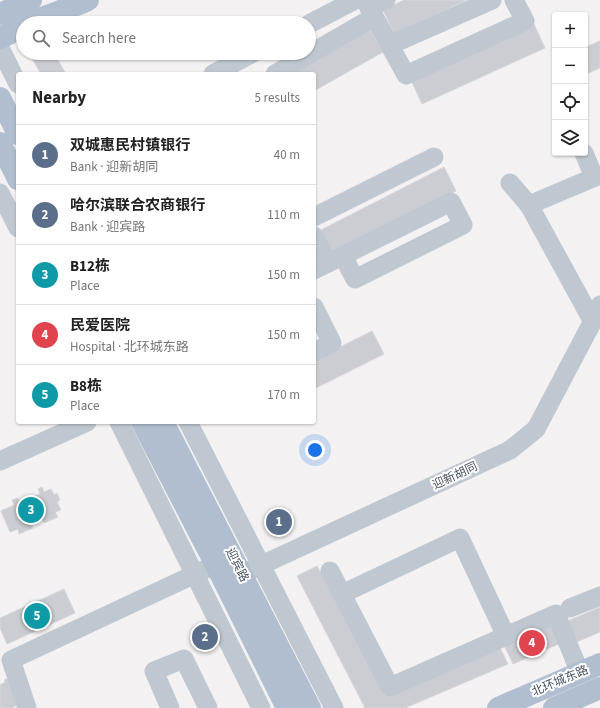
<!DOCTYPE html>
<html lang="en">
<head>
<meta charset="utf-8">
<style>
  :root { --surface:#fff; --page:#f6f6f6; --text:#222; --muted:#767676; --line:#e0e0e0; --accent:#0b8043 }
  body { margin:0; font-family:"Source Sans 3","Noto Sans SC",sans-serif; background:var(--page); color:var(--text) }
  .controls { position:absolute; right:12px; top:12px; display:grid; overflow:hidden; border-radius:4px; box-shadow:0 1px 3px #0004 }
  .controls button { width:36px; height:36px; display:grid; place-items:center; padding:0; border:0; border-bottom:1px solid var(--line); background:var(--surface); color:var(--text); font:20px sans-serif }
  .you { position:absolute; left:315px; top:450px; width:14px; height:14px; margin:-10px; border:3px solid #fff; border-radius:50%; background:#1a73e8; box-shadow:0 0 0 6px #1a73e833 }
  .badge { display:grid; place-items:center; width:26px; height:26px; border-radius:50%; background:var(--accent); color:#fff; font-size:13px; font-weight:700 }
  .pin { position:absolute; translate:-50% -50%; border:2px solid #fff; box-shadow:0 1px 4px #0006 }
  .list { margin:0; padding:0; list-style:none }
  h2 { display:flex; justify-content:space-between; align-items:center; height:52px; margin:0; padding:0 16px; font-size:17px }
  h2 small { font-size:13px; font-weight:400; color:var(--muted) }
  .list li { display:grid; grid-template-columns:26px 1fr auto; gap:12px; align-items:center; box-sizing:border-box; height:60px; padding:0 16px; border-top:1px solid var(--line) }
  .list b { display:block; font-size:15px; white-space:nowrap }
  .list p { margin:0; font-size:13px; white-space:nowrap; color:var(--muted) }
  .list em { font-size:13px; font-style:normal; color:var(--muted) }
  .icon { flex:none; width:22px; height:22px; fill:none; stroke:currentColor; stroke-width:2; stroke-linecap:round; stroke-linejoin:round }
  .map { position:relative; flex:none; width:600px; height:708px; overflow:hidden }
  .search { position:absolute; background:var(--surface); box-shadow:0 1px 3px #0004; left:16px; top:16px; width:300px; height:44px; display:flex; align-items:center; gap:10px; box-sizing:border-box; padding:0 14px; border-radius:22px; color:var(--muted); font-size:15px }
  .panel { position:absolute; background:var(--surface); box-shadow:0 1px 3px #0004; left:16px; top:72px; width:300px; height:352px; border-radius:4px }
  .map>svg:first-child { display:block }
  .building { fill:#cbcdd3; stroke:#d5d7dc }
  .lines { fill:none; stroke-linecap:round; stroke-linejoin:round }
  .minor { stroke:#bfc7d0; stroke-width:19 }
  .major { stroke:#b1bed0; stroke-width:22 }
  .labels { text-anchor:middle; dominant-baseline:central; stroke-width:4; stroke-linejoin:round; paint-order:stroke }
  .street-label { font-size:12px; fill:#48535f; stroke:#fff }
</style>
</head>
<body>
<div class="map">
<svg width="600" height="708" viewBox="0 0 600 708">
  <rect width="100%" height="100%" fill="#f3f1f1"/>
  <g class="building">
    <polygon points="404,0 467,0 394,34 383,10"/>
    <polygon points="534,24 545,48 422,104 411,80"/>
    <polygon points="369,28 383,52 314,91 314,74 290,74"/>
    <polygon points="600,41 600,68 586,74 585,47"/>
    <polygon points="29,53 54,53 66,74 41,74"/>
    <polygon points="444,167 456,191 333,254 321,230"/>
    <polygon points="372,331 384,354 314,389 314,360"/>
    <polygon points="42,487 44,492 51,489 54,495 57,493 60,500 57,502 61,510 55,512 58,517 44,523 42,519 31,523 33,528 19,534 18,529 10,532 1,511 14,505 12,500 18,498 19,502 40,494 38,489"/>
    <polygon points="317,566 385,695 499,646 508,664 405,708 365,708 297,576"/>
    <polygon points="64,589 75,613 7,644 0,628 0,618"/>
    <polygon points="600,607 600,632 572,644 563,623"/>
    <polygon points="551,621 561,643 513,664 503,643"/>
    <polygon points="8,678 24,702 13,707 14,708 0,708 0,685 5,682 4,680"/>
  </g>
  <g class="lines">
    <g class="minor">
      <polyline points="365,0 406,75 525,21 514,0"/>
      <polyline points="369,8 386,0"/>
      <polyline points="309,24 355,0"/>
      <polyline points="390,45 492,0"/>
      <polyline points="0,48 18,84"/>
      <polyline points="213,74 253,53"/>
      <polyline points="275,74 374,17"/>
      <polyline points="584,153 594,177"/>
      <polyline points="510,183 529,205"/>
      <polyline points="0,193 18,228"/>
      <polyline points="314,217 434,157"/>
      <polyline points="314,236 328,263"/>
      <polyline points="314,270 451,202 463,225 355,279 343,256"/>
      <polyline points="314,307 332,343 314,352"/>
      <polyline points="593,322 529,205 600,175"/>
      <polyline points="119,422 261,708"/>
      <polyline points="188,422 334,708"/>
      <polyline points="0,461 87,422"/>
      <polyline points="330,571 390,687 506,636"/>
      <polyline points="242,574 510,450 536,429 594,319 600,305"/>
      <polyline points="342,594 460,538 506,636 556,614 580,673"/>
      <polyline points="570,608 600,596"/>
      <polyline points="27,708 11,660 206,569"/>
      <polyline points="170,708 154,671 184,659 208,708"/>
    </g>
    <g class="major">
      <polyline points="0,14 31,0"/>
      <path d="M30 23C49 14 69 9 88 0"/>
      <polyline points="0,38 23,27"/>
      <polyline points="0,98 18,134"/>
      <polyline points="0,143 18,179"/>
      <polyline points="142,422 216,565 287,708"/>
      <polyline points="163,422 310,708"/>
      <polyline points="498,708 600,664"/>
      <polyline points="554,708 600,688"/>
    </g>
  </g>
  <g class="labels">
    <g class="street-label">
      <text transform="translate(455 476) rotate(-25)">迎新胡同</text>
      <text transform="translate(237 565) rotate(63)">迎宾路</text>
      <text transform="translate(560 681) rotate(-23)">北环城东路</text>
    </g>
  </g>
</svg>
<div class="controls">
<button>+</button>
<button>−</button>
<button><svg class="icon" aria-label="locate" viewBox="0 0 24 24"><circle cx="12" cy="12" r="6"/><path d="M12 2v4M12 18v4M2 12h4M18 12h4"/></svg></button>
<button><svg class="icon" aria-label="layers" viewBox="0 0 24 24"><path d="M12 4l9 5-9 5-9-5zM3 14l9 5 9-5"/></svg></button>
</div>
<div class="you"></div>
<div class="pin badge" style="left:279px;top:522px;background:#5c6f8a">1</div>
<div class="pin badge" style="left:205px;top:637px;background:#5c6f8a">2</div>
<div class="pin badge" style="left:31px;top:510px;background:#0f9aa8">3</div>
<div class="pin badge" style="left:532px;top:643px;background:#e0444e">4</div>
<div class="pin badge" style="left:37px;top:616px;background:#0f9aa8">5</div>
<div class="search"><svg class="icon" aria-label="search" viewBox="0 0 24 24"><circle cx="10" cy="10" r="6"/><path d="M15 15l6 6"/></svg>Search here</div>
<section class="panel">
<h2>Nearby<small>5 results</small></h2>
<ul class="list">
<li><span class="badge" style="background:#5c6f8a">1</span><div><b>双城惠民村镇银行</b><p>Bank · 迎新胡同</p></div><em>40 m</em></li>
<li><span class="badge" style="background:#5c6f8a">2</span><div><b>哈尔滨联合农商银行</b><p>Bank · 迎宾路</p></div><em>110 m</em></li>
<li><span class="badge" style="background:#0f9aa8">3</span><div><b>B12栋</b><p>Place</p></div><em>150 m</em></li>
<li><span class="badge" style="background:#e0444e">4</span><div><b>民爱医院</b><p>Hospital · 北环城东路</p></div><em>150 m</em></li>
<li><span class="badge" style="background:#0f9aa8">5</span><div><b>B8栋</b><p>Place</p></div><em>170 m</em></li>
</ul>
</section>
</div>
</body>
</html>
